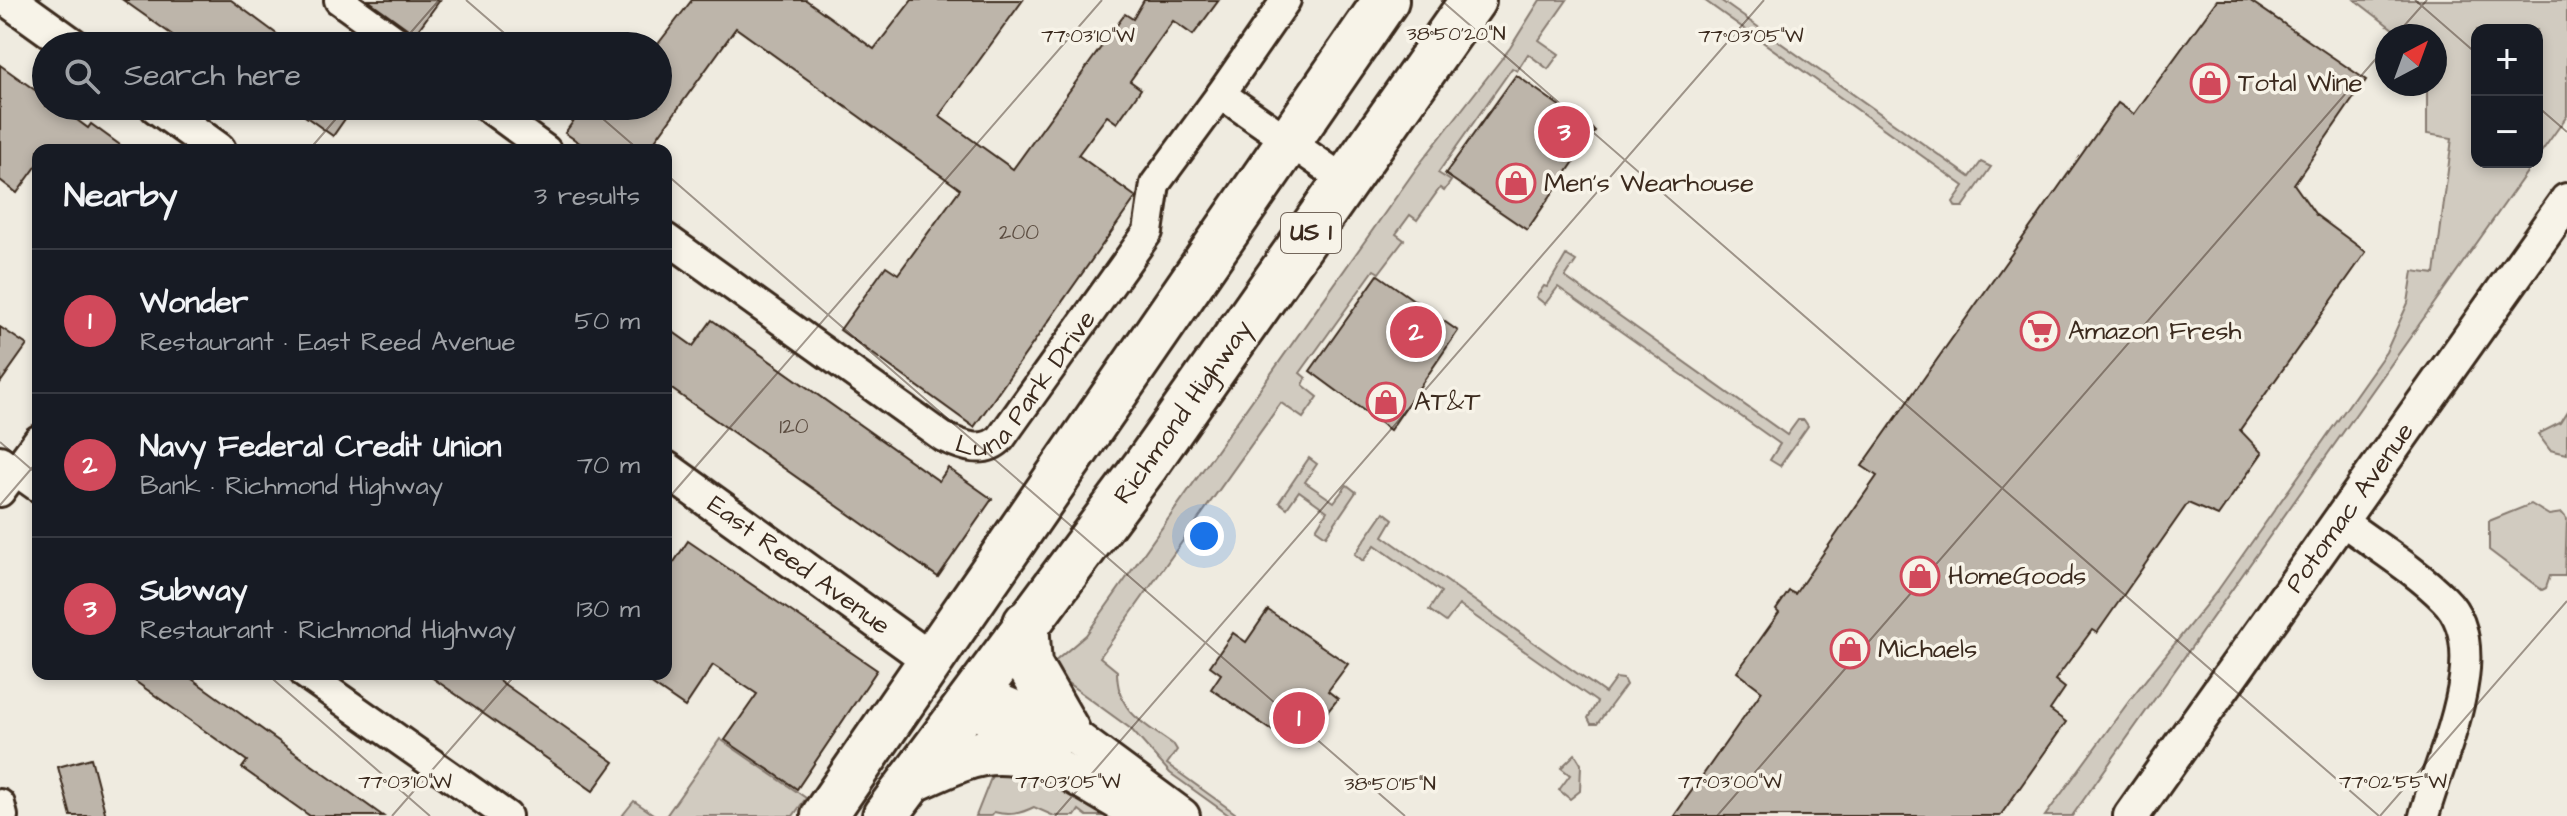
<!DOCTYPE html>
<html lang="en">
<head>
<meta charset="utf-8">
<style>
  :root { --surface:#171b24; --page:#20242c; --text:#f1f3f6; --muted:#9ea1a6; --line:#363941; --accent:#d1495b }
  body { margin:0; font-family:"Architects Daughter",sans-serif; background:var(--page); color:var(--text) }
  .controls { position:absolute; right:24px; top:24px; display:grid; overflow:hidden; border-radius:16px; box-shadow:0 4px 12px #0003 }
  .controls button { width:72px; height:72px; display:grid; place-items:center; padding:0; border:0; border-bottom:2px solid var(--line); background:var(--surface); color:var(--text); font:40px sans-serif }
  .compass { position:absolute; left:2375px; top:24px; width:72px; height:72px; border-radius:50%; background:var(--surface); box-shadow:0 4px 12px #0003; rotate:41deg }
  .you { position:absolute; left:1204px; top:536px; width:28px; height:28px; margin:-20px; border:6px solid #fff; border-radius:50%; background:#1a73e8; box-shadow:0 0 0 12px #1a73e833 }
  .badge { display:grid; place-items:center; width:52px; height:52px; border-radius:50%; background:var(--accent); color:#fff; font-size:26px; font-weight:700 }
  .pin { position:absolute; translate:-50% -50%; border:4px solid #fff; box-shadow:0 2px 8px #0006 }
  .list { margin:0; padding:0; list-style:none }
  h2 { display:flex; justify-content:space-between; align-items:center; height:104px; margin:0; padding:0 32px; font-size:34px }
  h2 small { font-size:26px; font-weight:400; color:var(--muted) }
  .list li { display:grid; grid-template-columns:52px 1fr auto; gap:24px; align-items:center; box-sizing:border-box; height:144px; padding:0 32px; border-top:2px solid var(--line) }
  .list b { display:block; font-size:30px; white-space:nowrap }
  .list p { margin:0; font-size:26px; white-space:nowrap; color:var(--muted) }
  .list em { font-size:26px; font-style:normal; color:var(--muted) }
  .icon { flex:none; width:44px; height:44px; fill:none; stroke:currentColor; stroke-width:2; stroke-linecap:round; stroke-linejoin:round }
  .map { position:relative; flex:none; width:2567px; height:816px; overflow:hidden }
  .search { position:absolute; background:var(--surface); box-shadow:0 4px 12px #0003; left:32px; top:32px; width:640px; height:88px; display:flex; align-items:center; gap:20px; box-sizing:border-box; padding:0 28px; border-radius:44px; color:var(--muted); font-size:30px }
  .panel { position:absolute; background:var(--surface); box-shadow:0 4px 12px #0003; left:32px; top:144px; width:640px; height:536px; border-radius:16px }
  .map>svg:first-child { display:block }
  .green { fill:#d1cbc0; stroke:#867a6f; stroke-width:2 }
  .building { fill:#bdb5aa; stroke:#3b2a1e; stroke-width:2 }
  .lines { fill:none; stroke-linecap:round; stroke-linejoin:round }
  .minor-casing { stroke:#3b2a1e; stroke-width:34 }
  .tertiary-casing { stroke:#3b2a1e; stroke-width:40 }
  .trunk-casing { stroke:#3b2a1e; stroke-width:50 }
  .minor { stroke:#f7f3e8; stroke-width:28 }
  .tertiary { stroke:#f7f3e8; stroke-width:34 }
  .trunk { stroke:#f7f3e8; stroke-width:44 }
  .ticks { fill:none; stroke:#3b2a1e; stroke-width:2; stroke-opacity:0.45 }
  .labels { text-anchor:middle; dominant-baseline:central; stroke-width:7; stroke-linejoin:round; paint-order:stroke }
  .number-label { font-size:22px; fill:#5c4d41 }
  .shield { fill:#f7f3e8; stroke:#73665b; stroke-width:2 }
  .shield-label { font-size:24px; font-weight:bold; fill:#3b2a1e }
  .poi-label { font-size:26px; fill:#3b2a1e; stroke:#f7f3e8; text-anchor:start }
  .street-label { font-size:26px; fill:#3b2a1e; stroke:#f7f3e8 }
  .ticks-label { font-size:20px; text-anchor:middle; fill:#3b2a1e; stroke:#f7f3e8; stroke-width:7; stroke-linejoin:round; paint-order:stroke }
</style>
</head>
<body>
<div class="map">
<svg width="2567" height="816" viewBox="0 0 2567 816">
  <rect width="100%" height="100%" fill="#efebe0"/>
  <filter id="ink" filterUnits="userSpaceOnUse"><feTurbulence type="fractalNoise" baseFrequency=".0125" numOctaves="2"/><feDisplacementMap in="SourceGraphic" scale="16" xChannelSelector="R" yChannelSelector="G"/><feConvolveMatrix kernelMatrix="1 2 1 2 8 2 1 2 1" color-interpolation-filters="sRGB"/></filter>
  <g filter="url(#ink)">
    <g class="green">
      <path d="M1540 0H1567L1539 40 1559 54 1548 69 1528 54 1517 71 1512 68 1438 173 1451 181 1444 191 1440 188 1417 220 1410 215 1396 234 1404 240 1379 273 1374 270 1300 373 1306 378 1303 385 1318 397 1303 418 1281 403 1100 657 1117 671C1117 713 1144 723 1174 745L1177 750 1167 764 1239 816H1230L1170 773 1131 729 1065 681 1052 664 1086 635 1418 166 1510 48Z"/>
      <polygon points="1704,0 1720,0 1970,177 1981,162 1991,167 1963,207 1956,207 1953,202 1964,186"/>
      <polygon points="2355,0 2567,0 2567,116 2537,158 2537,30 2477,30 2477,162 2534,162 2072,816 2045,816 2135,693 2218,590 2386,352 2408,303 2413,271 2435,274 2452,138 2427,134 2427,84 2435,84 2435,36 2402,36"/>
      <polygon points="1566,255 1576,261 1565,277 1787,435 1798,420 1804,420 1808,426 1780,466 1770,460 1780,444 1558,287 1545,304 1536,297 1544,286 1547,287"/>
      <polygon points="2567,412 2567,454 2550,450 2538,434 2560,423"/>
      <polygon points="1309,458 1317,464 1305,482 1334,502 1347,485 1356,492 1326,536 1316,529 1327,511 1299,491 1287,508 1279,502"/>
      <polygon points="2531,504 2549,515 2562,513 2567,519 2565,576 2550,576 2546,588 2542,590 2489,550 2489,521"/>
      <polygon points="1384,512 1393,519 1383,536 1605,693 1616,678 1623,679 1626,685 1597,724 1591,724 1588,718 1597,702 1459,605 1446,622 1429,610 1441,592 1375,545 1363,561 1355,554"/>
      <polygon points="720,739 806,798 793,816 666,816"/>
      <polygon points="1575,754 1581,764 1580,791 1570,799 1559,790 1570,775 1561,768"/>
      <path d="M997 763 1023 768 1105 816H1087L1079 810 1075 816H1054L1034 807C1020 814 1009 816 994 812L991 816H976Z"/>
      <polygon points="634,801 656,816 622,816"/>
    </g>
    <g class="building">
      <polygon points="123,0 231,0 293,46 188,46"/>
      <polygon points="368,0 440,0 415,34"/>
      <polygon points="692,0 806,0 874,49 912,0 1023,0 939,116 1013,169 1125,14 1133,19 1144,0 1219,0 1193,35 1173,21 1130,81 1141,89 1117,123 1107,116 1078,155 1136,197 974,427 840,330 886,266 898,274 960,189 736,28 648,150 590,150 565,133 584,106 658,106 658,44"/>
      <polygon points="2217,0 2249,0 2366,80 2294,184 2316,215 2366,252 2240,430 2262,453 2218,516 2188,503 2097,633 2092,630 2055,680 2065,688 2050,710 2066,722 2000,816 1674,816 1762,691 1737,672 1779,613 1776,610 1789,591 1795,594 1877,476 1862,466 2118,103 2134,114"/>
      <polygon points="0,65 46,98 46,106 58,106 88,128 91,124 127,150 38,150 38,164 17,193 0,180"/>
      <polygon points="1516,75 1595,131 1527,230 1445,174"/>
      <polygon points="291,106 354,106 333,136"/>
      <polygon points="1378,275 1458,331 1390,430 1310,371"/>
      <polygon points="712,320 939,481 948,468 992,499 938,577 666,385 666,327 693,346"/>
      <polygon points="0,327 27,345 0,383"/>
      <polygon points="688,541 877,670 797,789 725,740 757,694 713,665 685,707 637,674 666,674 666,574"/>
      <polygon points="1268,610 1348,664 1328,691 1338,699 1298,748 1211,689 1221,674 1210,666 1233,633 1246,642"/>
      <polygon points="125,674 185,674 383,816 310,816 242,768 247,761"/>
      <polygon points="427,674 490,674 614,762 593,791"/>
      <polygon points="91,758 106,816 71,816 58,767"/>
    </g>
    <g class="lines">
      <defs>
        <g id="minor">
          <polyline points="339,0 403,46"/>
          <polyline points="1286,0 1221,94 1347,182"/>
          <polyline points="486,106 546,150"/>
          <path id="s1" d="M666 238 943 437C963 446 984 455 1001 438L1148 232 1155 184 1221 94"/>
          <polyline points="0,460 38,487"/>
          <polyline points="0,492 38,440"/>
          <path d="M2341 520C2375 546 2414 569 2444 599 2496 649 2439 758 2424 816"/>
          <polyline points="305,674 507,816"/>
          <polyline points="0,804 3,816"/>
        </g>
        <g id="tertiary">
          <polyline points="9,0 73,46"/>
          <polyline points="157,106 218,150"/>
          <path id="s2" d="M666 469 932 661"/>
          <polyline points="973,697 982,703 1001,702 1067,731 1182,816"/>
          <polyline points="982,703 989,720 1041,757 1141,816"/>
          <path id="s3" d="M2131 816 2567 201"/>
        </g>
        <g id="trunk">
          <polyline points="1026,623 1029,665 1067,731"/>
          <path d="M912 780C966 757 980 744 1041 757"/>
          <polyline points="824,816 1386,0"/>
          <path id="s4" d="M885 816 1146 465 1473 0"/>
        </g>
      </defs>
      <use href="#minor" class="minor-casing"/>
      <use href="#tertiary" class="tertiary-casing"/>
      <use href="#trunk" class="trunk-casing"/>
      <use href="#minor" class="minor"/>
      <use href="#tertiary" class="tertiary"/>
      <use href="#trunk" class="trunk"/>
    </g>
  </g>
  <path class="ticks" d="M466 0 519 46M1441 0 2379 816M2415 0 2477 54M2395 36 2427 0M399 46 439 0M588 106 639 150M2537 106 2567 132M309 150 347 106M666 174 1405 816M0 442 38 475M666 501 1102 0M0 505 38 461M267 674 430 816M392 816 516 674M1055 816 1764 0M1717 816 2387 46M2380 816 2567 601"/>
  <defs>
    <symbol id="shop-ring" viewBox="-11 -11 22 22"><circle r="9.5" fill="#f7f3e8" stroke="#d1495b" stroke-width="1.5"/><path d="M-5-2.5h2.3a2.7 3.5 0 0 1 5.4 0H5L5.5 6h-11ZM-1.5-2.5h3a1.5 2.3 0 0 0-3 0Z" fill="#d1495b"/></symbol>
    <symbol id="supermarket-ring" viewBox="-11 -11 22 22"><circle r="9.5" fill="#f7f3e8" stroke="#d1495b" stroke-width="1.5"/><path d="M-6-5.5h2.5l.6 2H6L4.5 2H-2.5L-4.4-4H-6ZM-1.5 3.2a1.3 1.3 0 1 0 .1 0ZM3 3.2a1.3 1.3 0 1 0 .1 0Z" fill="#d1495b"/></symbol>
  </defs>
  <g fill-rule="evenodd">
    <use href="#shop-ring" x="2188" y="61" width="44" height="44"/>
    <use href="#shop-ring" x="1494" y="161" width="44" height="44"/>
    <use href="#supermarket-ring" x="2018" y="309" width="44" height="44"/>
    <use href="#shop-ring" x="1364" y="380" width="44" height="44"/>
    <use href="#shop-ring" x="1898" y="554" width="44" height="44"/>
    <use href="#shop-ring" x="1828" y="627" width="44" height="44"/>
  </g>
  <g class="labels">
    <g class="number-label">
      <text x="1019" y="232">200</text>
      <text x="794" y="426">120</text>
    </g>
    <rect class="shield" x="1281" y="213" width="60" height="40" rx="6"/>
    <g class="shield-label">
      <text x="1311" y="233">US 1</text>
    </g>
    <g class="poi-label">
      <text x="2238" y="83">Total Wine</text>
      <text x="1544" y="183">Men's Wearhouse</text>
      <text x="2068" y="331">Amazon Fresh</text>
      <text x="1414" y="402">AT&amp;T</text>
      <text x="1948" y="576">HomeGoods</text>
      <text x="1878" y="649">Michaels</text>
    </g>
    <g class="street-label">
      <text stroke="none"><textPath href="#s1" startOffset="456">Luna Park Drive</textPath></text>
      <text stroke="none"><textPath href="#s4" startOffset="502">Richmond Highway</textPath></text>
      <text stroke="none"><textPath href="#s3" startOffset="378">Potomac Avenue</textPath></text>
      <text stroke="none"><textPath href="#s2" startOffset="164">East Reed Avenue</textPath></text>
    </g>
  </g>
  <g class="ticks-label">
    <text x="1456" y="40">38°50'20"N</text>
    <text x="1088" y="42">77°03'10"W</text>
    <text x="1751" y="42">77°03'05"W</text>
    <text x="405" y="788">77°03'10"W</text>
    <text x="1068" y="788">77°03'05"W</text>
    <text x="1730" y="788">77°03'00"W</text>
    <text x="2393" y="788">77°02'55"W</text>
    <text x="1390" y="790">38°50'15"N</text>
  </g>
</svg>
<div class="controls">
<button>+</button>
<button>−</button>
</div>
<svg class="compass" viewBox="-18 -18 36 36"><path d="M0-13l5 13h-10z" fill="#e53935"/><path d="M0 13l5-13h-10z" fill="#9ea1a6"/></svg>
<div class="you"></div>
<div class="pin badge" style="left:1299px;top:718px">1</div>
<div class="pin badge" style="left:1416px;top:332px">2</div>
<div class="pin badge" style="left:1564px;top:132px">3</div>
<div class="search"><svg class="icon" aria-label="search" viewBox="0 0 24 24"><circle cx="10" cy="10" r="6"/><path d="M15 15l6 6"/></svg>Search here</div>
<section class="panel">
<h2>Nearby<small>3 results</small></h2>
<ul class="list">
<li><span class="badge">1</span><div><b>Wonder</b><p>Restaurant · East Reed Avenue</p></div><em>50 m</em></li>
<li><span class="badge">2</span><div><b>Navy Federal Credit Union</b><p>Bank · Richmond Highway</p></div><em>70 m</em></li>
<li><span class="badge">3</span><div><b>Subway</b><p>Restaurant · Richmond Highway</p></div><em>130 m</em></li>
</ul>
</section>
</div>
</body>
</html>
